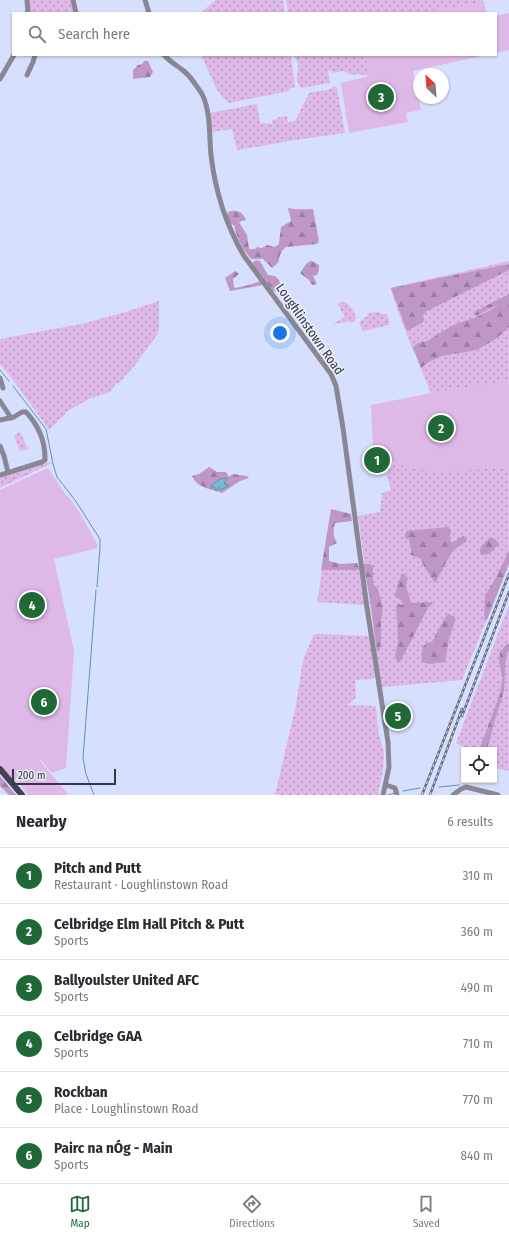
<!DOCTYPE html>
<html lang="en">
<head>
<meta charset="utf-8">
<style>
  :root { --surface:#fff; --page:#f7f7f7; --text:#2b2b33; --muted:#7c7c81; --line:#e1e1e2; --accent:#206835 }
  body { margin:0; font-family:"Fira Sans Condensed",sans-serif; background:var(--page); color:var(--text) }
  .controls { position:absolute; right:12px; bottom:12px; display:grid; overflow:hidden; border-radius:0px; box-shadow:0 1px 3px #0004 }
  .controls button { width:36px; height:36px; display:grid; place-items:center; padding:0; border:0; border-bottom:1px solid var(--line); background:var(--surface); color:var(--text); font:20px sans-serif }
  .compass { position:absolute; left:413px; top:68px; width:36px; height:36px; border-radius:50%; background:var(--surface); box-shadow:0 1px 3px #0004; rotate:334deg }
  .scale { position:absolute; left:12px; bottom:10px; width:104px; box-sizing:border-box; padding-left:4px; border:2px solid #333742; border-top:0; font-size:11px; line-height:14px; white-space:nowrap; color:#333742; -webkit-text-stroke:3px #eaeefa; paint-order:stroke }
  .you { position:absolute; left:280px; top:333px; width:14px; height:14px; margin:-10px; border:3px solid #fff; border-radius:50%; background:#1a73e8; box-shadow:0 0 0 6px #1a73e833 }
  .badge { display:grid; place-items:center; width:26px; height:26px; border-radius:50%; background:var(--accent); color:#fff; font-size:13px; font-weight:700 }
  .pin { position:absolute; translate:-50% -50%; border:2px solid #fff; box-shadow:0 1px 4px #0006 }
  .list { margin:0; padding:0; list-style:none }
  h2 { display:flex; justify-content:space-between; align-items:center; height:52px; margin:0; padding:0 16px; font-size:17px }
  h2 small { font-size:13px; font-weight:400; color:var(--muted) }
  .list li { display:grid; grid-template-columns:26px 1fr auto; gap:12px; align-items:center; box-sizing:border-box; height:56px; padding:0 16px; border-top:1px solid var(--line) }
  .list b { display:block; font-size:15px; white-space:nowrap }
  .list p { margin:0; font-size:13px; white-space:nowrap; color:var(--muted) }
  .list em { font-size:13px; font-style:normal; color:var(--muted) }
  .icon { flex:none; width:22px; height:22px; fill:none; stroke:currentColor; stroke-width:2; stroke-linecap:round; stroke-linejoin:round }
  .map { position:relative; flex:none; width:509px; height:795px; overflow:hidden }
  .search { position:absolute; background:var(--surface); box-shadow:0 1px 3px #0004; left:12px; right:12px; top:12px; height:44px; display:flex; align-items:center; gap:10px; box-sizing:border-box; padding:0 14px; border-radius:0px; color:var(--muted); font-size:15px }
  .sheet { height:388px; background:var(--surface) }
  nav { display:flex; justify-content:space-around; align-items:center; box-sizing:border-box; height:56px; border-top:1px solid var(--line); background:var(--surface); font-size:11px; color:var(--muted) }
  nav a { display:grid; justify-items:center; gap:2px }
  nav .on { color:var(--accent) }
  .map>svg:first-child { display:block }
  .green { fill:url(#green-dots) }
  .forest { fill:url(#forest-firs) }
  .pitch { fill:#deb8e7 }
  .water { fill:#72bbd4; stroke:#5f93a8 }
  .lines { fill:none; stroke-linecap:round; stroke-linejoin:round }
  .stream { stroke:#5f93a8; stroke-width:1 }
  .minor { stroke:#8a8794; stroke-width:5 }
  .major { stroke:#454055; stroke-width:6 }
  .rail-casing { stroke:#666c7d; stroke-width:2.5 }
  .rail { stroke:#eaeefa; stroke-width:1; stroke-dasharray:3; stroke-linecap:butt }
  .labels { text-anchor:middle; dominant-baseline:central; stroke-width:3.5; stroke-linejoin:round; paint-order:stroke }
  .street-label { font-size:13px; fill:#333742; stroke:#eaeefa }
</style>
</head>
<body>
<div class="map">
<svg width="509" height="795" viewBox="0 0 509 795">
  <defs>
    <pattern id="green-dots" width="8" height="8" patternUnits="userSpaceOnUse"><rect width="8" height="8" fill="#deb8e7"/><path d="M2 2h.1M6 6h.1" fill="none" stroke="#b596bd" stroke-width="1.8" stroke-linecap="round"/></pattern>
    <pattern id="forest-firs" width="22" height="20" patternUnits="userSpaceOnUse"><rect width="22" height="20" fill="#be97c7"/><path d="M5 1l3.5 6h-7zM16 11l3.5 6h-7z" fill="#9b7ca3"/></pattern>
  </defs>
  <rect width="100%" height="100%" fill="#d6e0fe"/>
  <g class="green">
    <polygon points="29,0 72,0 75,13 30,13"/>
    <polygon points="216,0 283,0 285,13 200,13"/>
    <polygon points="286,0 480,0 484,2 421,13 288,13"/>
    <polygon points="201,55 291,55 295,88 290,88 289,91 285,92 228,103 217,90"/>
    <path d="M294 55H366L370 76 358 74 350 75 344 71 332 73 331 70 328 71 330 83 301 88C293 77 300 73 298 64 297 61 294 58 294 55Z"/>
    <polygon points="335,86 337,88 345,133 294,140 238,150 236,147 232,129 211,132 210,113 257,104 260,123 273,124 272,120 278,119 278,117 287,116 288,122 274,124 284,123 295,121 308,95 311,92 328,90"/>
    <polygon points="509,261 509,381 431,393 406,333 390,288"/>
    <polygon points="159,301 159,330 156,336 136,364 119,383 116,384 110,392 89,399 68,411 49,430 14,381 0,364 0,339 81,324 122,313"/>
    <path d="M343 302C350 303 353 311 356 317L355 321 350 323 348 321 342 323 333 324 345 317 337 303Z"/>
    <path d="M379 312 381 314H386C389 316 390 322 389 325L363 331 359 323C362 319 366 318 369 313Z"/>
    <polygon points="20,432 28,449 20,451 14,436"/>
    <polygon points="53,462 52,463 0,488 0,476 45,463"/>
    <polygon points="395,463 417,469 442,471 509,467 509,565 462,680 381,687 358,516 380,512 382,493 391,490 389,482 386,475"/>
    <polygon points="322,570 360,570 365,605 317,602"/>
    <path d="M509 605V644H507L502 647C497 664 504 677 500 694 496 712 486 732 479 750H472L457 744 456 743Z"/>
    <polygon points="316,634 369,636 375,677 372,679 355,680 356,697 348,705 376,706 378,730 384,753 383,770 378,795 275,795 296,705 303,660 313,636"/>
    <polygon points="508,651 509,651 509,771 494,768 494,750 486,750 494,725 497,713 504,695 505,659"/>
  </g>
  <g class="forest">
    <polygon points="144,61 148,61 153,72 150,77 133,79 133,70 138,65 142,64"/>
    <path d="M288 208C297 210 304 209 313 209L319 241 317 244 286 247C284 249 282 250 281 253 277 261 282 261 272 268L263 259H251C243 250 236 237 234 225L230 224 227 215 228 212C236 209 243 212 246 220L239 222 247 235 249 249H255L257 247 262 248 267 245 275 247 279 244 281 227 291 221Z"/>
    <path d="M256 260 260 261 268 275 275 276 279 280 282 288C279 291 277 292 273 291L252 263Z"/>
    <polygon points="310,261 312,261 319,265 319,270 317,275 313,276 317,284 313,285 311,284 309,280 300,273 306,264"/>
    <polygon points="509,264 509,270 427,311 423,315 424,320 422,323 407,331 391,288"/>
    <polygon points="235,271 237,272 239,274 233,279 234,287 235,288 249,285 260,281 263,285 230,291 225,278"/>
    <path d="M509 294V299L507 300 509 299V328C499 336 488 345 476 350 453 355 440 352 421 368L413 347 418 343 427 341 453 325 474 318 491 310 499 304 476 316 474 312Z"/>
    <path d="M209 467 217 472H226L229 477 233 474 247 476 249 478 240 481 222 493C211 489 197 488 192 476L199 474Z"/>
    <path d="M331 509 351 514 352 521 335 523C333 530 333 536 337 543L329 547V561L341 564 357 563 360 570H321Z"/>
    <polygon points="449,527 451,532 449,538 452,543 464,535 467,540 466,542 453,550 435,583 424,566 420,558 411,555 411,548 409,539 404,538 407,531"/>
    <path d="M490 537C493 538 498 541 499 544 492 550 490 557 480 554 478 547 486 542 490 537Z"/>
    <polygon points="509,550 509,563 487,620 485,620 484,614 485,595 497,576"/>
    <polygon points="363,564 369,564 373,566 373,584 378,589 383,607 381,620 381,643 380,649 377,652 370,598"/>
    <polygon points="402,573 408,578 406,585 410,600 412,603 432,602 433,604 429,606 400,662 397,662 395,657 398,641 396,606 398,603 401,605 403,604 403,601 397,598 395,596 397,586"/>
    <path d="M448 614 451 615 456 618 449 639 445 662 429 664 422 662C421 653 421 642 432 642L443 621Z"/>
    <path d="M507 644H509V651H508C503 664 506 677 504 691 503 699 499 706 497 714 493 726 491 739 486 750H479L500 694 502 677 499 662 500 652 503 648H502Z"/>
    <polygon points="0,776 16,795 9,795 0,786"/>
  </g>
  <g class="pitch">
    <polygon points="484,2 486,13 421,13"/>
    <polygon points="509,13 509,50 496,53 496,16"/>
    <polygon points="366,55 486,55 413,71 421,110 406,113 408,122 349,133 341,83 370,76"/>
    <path d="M509 380V467C476 469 424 477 395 463 387 459 380 454 373 450L371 405 431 393Z"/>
    <polygon points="48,468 66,495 71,500 81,515 96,542 98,548 54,559 74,651 66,768 52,773 41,760 39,762 40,761 68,794 67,795 28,795 17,781 27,772 15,782 0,764 0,490"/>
  </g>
  <polygon class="water" points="227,478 224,484 229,486 220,490 219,487 216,491 214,487 212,488 211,486 220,479"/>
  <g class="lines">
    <g class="stream">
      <polyline points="0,370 9,381"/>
      <polyline points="13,386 46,429 53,464 57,477 75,500 100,539 100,547 97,587"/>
      <polyline points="439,787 459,785"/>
      <polyline points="403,791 420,788"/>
      <polyline points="94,795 86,774 83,758 96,590"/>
      <polyline points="388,795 394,793"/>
    </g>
    <g class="minor">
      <polyline points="27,0 28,13"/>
      <polyline points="73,0 76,13"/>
      <polyline points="145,0 149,13"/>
      <path d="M164 55C170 62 178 66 185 72 192 78 197 87 202 94 211 112 209 135 211 155 215 190 226 225 244 256L331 374 336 386 343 428 367 608 388 742 389 767 383 795"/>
      <polyline points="27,75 33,62 35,55"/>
      <polyline points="0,79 14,55"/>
      <polyline points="0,378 3,388"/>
      <polyline points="0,401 11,418"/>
      <path d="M0 420 14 417 22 412H26C38 425 45 440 45 458V460L42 462 0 475"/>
      <polyline points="0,446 4,456 8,472"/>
      <polyline points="386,785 395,788 397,795"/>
      <polyline points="453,795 461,789 466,787 498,795"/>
    </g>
    <polyline class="major" points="0,769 22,795"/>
    <defs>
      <g id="rail">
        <polyline points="462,716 509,592"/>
        <polyline points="422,795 509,574"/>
        <polyline points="430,795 462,709"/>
      </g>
    </defs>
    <use href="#rail" class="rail-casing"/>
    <use href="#rail" class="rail"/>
  </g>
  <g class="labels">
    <g class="street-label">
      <text transform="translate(310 329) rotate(55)">Loughlinstown Road</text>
    </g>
  </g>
</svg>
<div class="controls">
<button><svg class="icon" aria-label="locate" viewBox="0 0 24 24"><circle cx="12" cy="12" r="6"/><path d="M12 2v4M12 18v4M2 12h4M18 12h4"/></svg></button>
</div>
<svg class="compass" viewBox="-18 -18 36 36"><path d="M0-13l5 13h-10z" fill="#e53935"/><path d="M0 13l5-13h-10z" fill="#7c7c81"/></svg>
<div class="scale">200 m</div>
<div class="you"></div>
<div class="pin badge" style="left:377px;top:460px">1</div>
<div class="pin badge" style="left:441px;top:428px">2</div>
<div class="pin badge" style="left:381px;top:97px">3</div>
<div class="pin badge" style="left:32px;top:605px">4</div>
<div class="pin badge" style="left:398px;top:716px">5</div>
<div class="pin badge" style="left:44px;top:702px">6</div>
<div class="search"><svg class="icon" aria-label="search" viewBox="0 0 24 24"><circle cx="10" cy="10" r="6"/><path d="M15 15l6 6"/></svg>Search here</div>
</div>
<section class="sheet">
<h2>Nearby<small>6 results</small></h2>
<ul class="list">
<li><span class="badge">1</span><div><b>Pitch and Putt</b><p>Restaurant · Loughlinstown Road</p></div><em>310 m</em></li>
<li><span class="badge">2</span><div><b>Celbridge Elm Hall Pitch &amp; Putt</b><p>Sports</p></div><em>360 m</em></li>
<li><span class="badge">3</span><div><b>Ballyoulster United AFC</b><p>Sports</p></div><em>490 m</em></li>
<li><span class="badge">4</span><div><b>Celbridge GAA</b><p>Sports</p></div><em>710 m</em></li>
<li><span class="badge">5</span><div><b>Rockban</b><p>Place · Loughlinstown Road</p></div><em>770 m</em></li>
<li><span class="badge">6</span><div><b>Pairc na nÓg - Main</b><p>Sports</p></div><em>840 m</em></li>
</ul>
</section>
<nav>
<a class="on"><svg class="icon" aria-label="map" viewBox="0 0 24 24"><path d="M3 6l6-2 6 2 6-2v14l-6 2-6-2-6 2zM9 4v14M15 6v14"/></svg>Map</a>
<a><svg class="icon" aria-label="directions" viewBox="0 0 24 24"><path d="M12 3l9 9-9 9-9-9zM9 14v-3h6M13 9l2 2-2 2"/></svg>Directions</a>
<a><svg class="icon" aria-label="saved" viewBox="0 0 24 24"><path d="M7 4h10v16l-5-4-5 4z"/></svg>Saved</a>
</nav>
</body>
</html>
